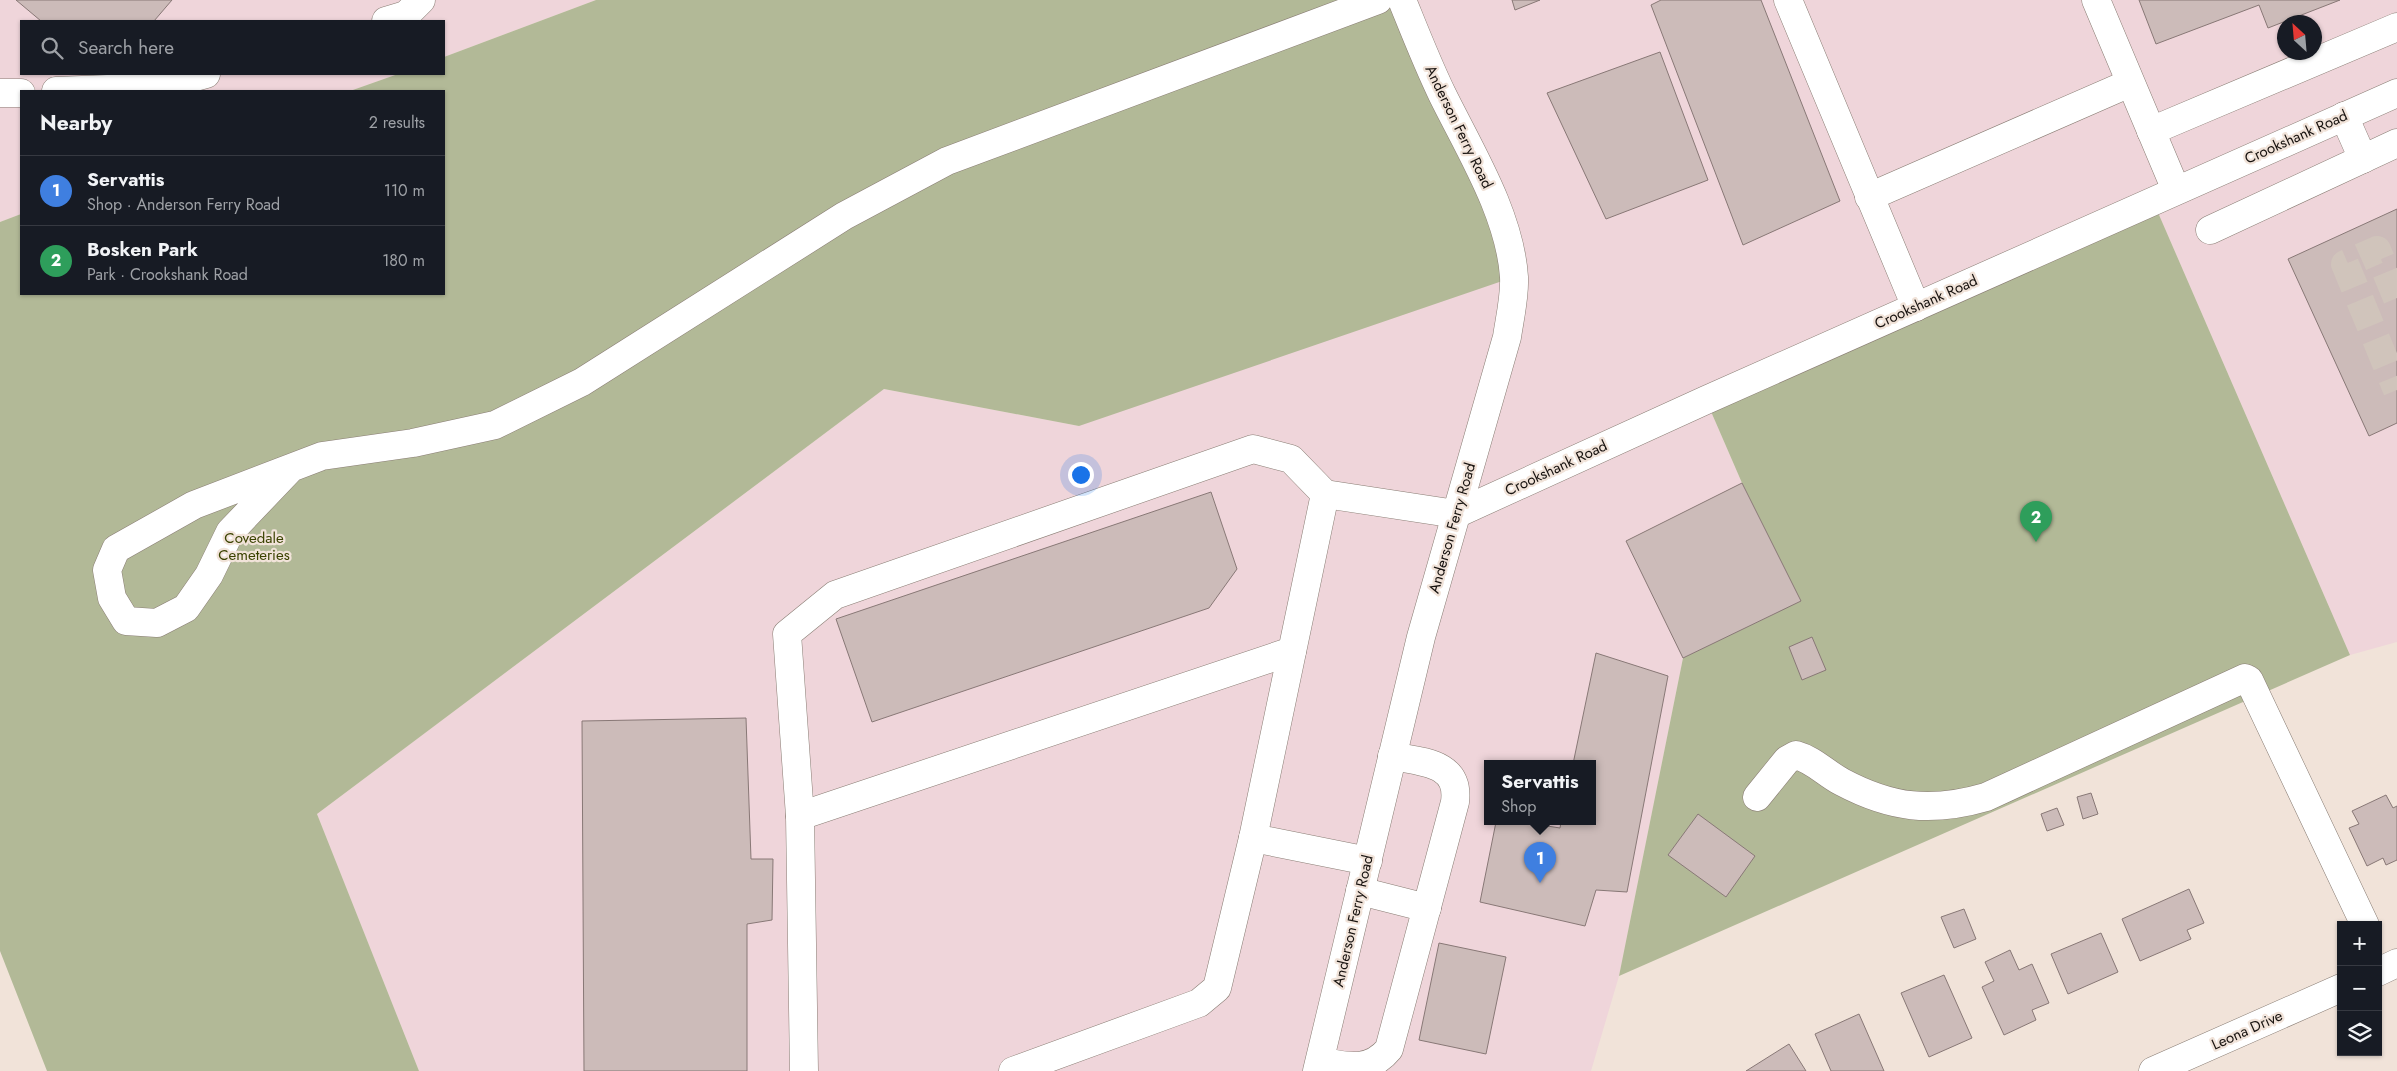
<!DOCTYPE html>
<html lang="en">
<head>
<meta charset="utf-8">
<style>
  :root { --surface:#171b24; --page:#20242c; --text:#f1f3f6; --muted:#9ea1a6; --line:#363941; --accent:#db2777 }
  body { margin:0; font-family:Jost,sans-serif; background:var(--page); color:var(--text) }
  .controls { position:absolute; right:15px; bottom:15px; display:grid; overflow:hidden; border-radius:0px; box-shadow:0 1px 4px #0004 }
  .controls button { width:45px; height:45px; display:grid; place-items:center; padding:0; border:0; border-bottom:1px solid var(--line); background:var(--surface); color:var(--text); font:25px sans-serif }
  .compass { position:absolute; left:2277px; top:15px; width:45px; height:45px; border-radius:50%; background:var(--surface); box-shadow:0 1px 4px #0004; rotate:334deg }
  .you { position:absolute; left:1080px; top:474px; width:18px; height:18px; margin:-12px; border:4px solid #fff; border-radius:50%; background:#1a73e8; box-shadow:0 0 0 8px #1a73e833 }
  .badge { display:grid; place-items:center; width:32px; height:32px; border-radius:50%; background:var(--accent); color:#fff; font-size:16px; font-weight:700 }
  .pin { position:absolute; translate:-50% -41px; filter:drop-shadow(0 1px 2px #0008) }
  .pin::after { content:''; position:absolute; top:26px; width:18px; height:15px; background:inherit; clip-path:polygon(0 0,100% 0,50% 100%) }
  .popup { position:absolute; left:1484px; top:760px; width:112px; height:65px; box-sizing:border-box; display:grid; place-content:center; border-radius:0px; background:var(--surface); filter:drop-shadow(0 1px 4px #0005); font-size:16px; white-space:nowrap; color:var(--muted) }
  .popup b { font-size:19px; color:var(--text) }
  .popup::after { content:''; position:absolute; left:50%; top:100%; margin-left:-10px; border:10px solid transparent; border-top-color:var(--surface) }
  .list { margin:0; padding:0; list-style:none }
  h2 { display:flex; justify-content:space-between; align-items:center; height:65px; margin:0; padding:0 20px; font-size:21px }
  h2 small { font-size:16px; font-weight:400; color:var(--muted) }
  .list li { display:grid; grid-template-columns:32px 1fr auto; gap:15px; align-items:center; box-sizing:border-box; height:70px; padding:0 20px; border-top:1px solid var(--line) }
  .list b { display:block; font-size:19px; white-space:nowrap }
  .list p { margin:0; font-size:16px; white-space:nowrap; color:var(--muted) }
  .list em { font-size:16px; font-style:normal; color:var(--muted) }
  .icon { flex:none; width:28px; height:28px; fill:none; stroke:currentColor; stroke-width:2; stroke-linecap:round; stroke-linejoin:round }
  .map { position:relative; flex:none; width:2397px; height:1071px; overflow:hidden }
  .search { position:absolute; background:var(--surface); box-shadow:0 1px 4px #0004; left:20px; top:20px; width:425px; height:55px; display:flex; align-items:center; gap:12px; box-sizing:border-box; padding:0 18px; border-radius:0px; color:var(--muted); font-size:19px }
  .panel { position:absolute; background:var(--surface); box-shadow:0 1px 4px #0004; left:20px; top:90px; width:425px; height:205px; border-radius:0px }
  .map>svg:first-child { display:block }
  .commercial { fill:#efd5da; fill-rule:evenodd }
  .green { fill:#b2b997 }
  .building { fill:#ccbbb9; stroke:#887876 }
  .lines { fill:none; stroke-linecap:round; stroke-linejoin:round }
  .minor-tunnel { stroke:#d0c4bb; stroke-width:28; stroke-dasharray:28 14; stroke-linecap:butt }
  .minor-casing { stroke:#897d74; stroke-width:29 }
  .minor { stroke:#fff; stroke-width:28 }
  .labels { text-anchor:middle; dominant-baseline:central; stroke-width:4.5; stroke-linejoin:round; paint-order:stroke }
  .street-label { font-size:15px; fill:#17120f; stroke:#f1e3d9 }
  .park-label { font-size:15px; fill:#3a4200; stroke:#f1e3d9 }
</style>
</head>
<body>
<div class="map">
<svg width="2397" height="1071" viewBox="0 0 2397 1071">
  <rect width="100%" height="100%" fill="#f1e3d9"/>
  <g class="commercial">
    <polygon points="0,0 596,0 444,57 444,21 21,21 21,74 398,74 350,91 21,91 21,214 0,222"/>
    <path d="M1402 0H2397V642L2350 655 2153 201 1706 400 1742 483 1801 601 1683 658 1619 976 1591 1071H419L317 814 884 389 1079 426ZM2284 22H2314V52H2284ZM1488 764H1592V822H1488Z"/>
  </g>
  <g class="green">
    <polygon points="596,0 1402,0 1514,277 1079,426 884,389 317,814 419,1071 47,1071 0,951 0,222 21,214 21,294 444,294 444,91 350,91 398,74 444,74 444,57"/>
    <polygon points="2153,201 2350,655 1619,976 1683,658 1800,600 1742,483 1706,400"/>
  </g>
  <g class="building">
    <polygon points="16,0 172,0 154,21 41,21"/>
    <polygon points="1512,0 1540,0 1515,10"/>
    <polygon points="1661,0 1761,0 1840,201 1743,245 1651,5"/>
    <polygon points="2139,0 2340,0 2268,28 2259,5 2156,44"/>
    <polygon points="1660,52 1708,180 1606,219 1547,93"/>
    <polygon points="2397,209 2397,423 2369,436 2288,259"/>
    <polygon points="1742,483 1801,601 1683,658 1626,541"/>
    <polygon points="1211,492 1237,569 1209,608 872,722 836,619"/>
    <polygon points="1812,637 1826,670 1802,680 1789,647"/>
    <polygon points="1596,653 1668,676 1627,892 1596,890 1585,926 1480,902 1496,822 1522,822 1560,828 1561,822 1592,822 1592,764 1573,764"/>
    <polygon points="746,718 751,859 773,859 772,920 747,924 747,1071 584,1071 582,721"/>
    <polygon points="2091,793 2098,814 2083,819 2077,797"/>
    <polygon points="2386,795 2393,808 2397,806 2397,860 2386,865 2383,858 2367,866 2349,828 2359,824 2352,811"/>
    <polygon points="2057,808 2064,825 2047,831 2041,814"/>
    <polygon points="1698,814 1755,856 1726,897 1668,855"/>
    <polygon points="2189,889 2204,923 2187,930 2191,939 2140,961 2122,919"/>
    <polygon points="1964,909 1976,939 1954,948 1941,917"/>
    <polygon points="2101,933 2118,972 2068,994 2051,954"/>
    <polygon points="1439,943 1506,957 1486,1054 1419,1040"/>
    <polygon points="2010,950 2019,970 2032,964 2049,1003 2032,1010 2036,1020 2004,1035 1982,987 1994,981 1985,962"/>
    <polygon points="1944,975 1972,1038 1929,1057 1901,993"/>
    <polygon points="1859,1014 1884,1071 1831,1071 1815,1034"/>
    <polygon points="1789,1044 1806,1071 1746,1071"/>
  </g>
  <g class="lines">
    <polyline class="minor-tunnel" points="2397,298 2377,250 2345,264 2397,390"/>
    <defs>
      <g id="minor">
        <polyline points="1788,0 1916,307"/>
        <polyline points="2096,0 2176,190"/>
        <polyline points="386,21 406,15 421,0"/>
        <polyline points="56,91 159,87 206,74"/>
        <polyline points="0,93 21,93"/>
        <polyline points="2344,116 2363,159"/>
        <polyline points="2151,131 2397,27"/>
        <polyline points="1869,197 2130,83"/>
        <polyline points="2210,230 2397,143"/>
        <polyline points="290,469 230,532 209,575 186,608 157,623 126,621 112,598 107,570 116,549 194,505 322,456 413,443 495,425 582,382 844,216 947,161 1378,0"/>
        <polyline points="1325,494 1456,514"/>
        <polyline points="1456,514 1706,400 2397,93"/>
        <path d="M1757 797 1787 760 1796 755C1814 760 1825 773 1842 782 1891 808 1931 813 1986 797L2245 678 2249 680 2365 925"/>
        <polyline points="800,816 1292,651"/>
        <polyline points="1253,838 1368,861"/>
        <polyline points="1360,891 1427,908"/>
        <polyline points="2378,972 2397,963"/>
        <path d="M1320 1061C1350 1068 1371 1071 1389 1049L1455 802C1460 762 1422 762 1392 756"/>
        <polyline points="804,1071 800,816 787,634 835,595 1253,449 1291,459 1325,494 1253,838 1217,988 1199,1003 1013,1071"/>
        <path d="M1317 1071 1421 637 1507 337C1510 317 1515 296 1514 277 1510 214 1469 149 1442 94 1427 63 1415 32 1402 0"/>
        <polyline points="2153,1071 2341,988"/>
      </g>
    </defs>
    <use href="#minor" class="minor-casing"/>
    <use href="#minor" class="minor"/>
  </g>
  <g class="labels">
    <g class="street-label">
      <text transform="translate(1459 127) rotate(64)">Anderson Ferry Road</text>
      <text transform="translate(2296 137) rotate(-24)">Crookshank Road</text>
      <text transform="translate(1926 302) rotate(-24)">Crookshank Road</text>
      <text transform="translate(1556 468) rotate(-25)">Crookshank Road</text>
      <text transform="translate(1452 528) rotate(-74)">Anderson Ferry Road</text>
      <text transform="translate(1353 921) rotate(-77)">Anderson Ferry Road</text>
      <text transform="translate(2247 1030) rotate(-24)">Leona Drive</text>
    </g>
    <g class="park-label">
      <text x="254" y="538">Covedale<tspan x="254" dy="17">Cemeteries</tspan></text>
    </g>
  </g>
</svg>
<div class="controls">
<button>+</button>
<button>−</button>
<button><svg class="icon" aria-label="layers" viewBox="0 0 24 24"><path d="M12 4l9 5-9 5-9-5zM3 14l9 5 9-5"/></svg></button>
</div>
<svg class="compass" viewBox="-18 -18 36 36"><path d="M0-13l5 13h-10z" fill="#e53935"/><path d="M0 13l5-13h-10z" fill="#9ea1a6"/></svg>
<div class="you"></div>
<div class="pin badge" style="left:1540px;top:883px;background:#3f7fe0">1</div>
<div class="popup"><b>Servattis</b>Shop</div>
<div class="pin badge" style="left:2036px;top:542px;background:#2e9e5b">2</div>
<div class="search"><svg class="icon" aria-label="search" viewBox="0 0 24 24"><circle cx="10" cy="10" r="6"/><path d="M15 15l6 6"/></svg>Search here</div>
<section class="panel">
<h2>Nearby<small>2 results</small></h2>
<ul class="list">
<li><span class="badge" style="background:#3f7fe0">1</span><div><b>Servattis</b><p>Shop · Anderson Ferry Road</p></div><em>110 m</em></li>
<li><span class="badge" style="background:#2e9e5b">2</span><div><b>Bosken Park</b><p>Park · Crookshank Road</p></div><em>180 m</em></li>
</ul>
</section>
</div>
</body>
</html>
